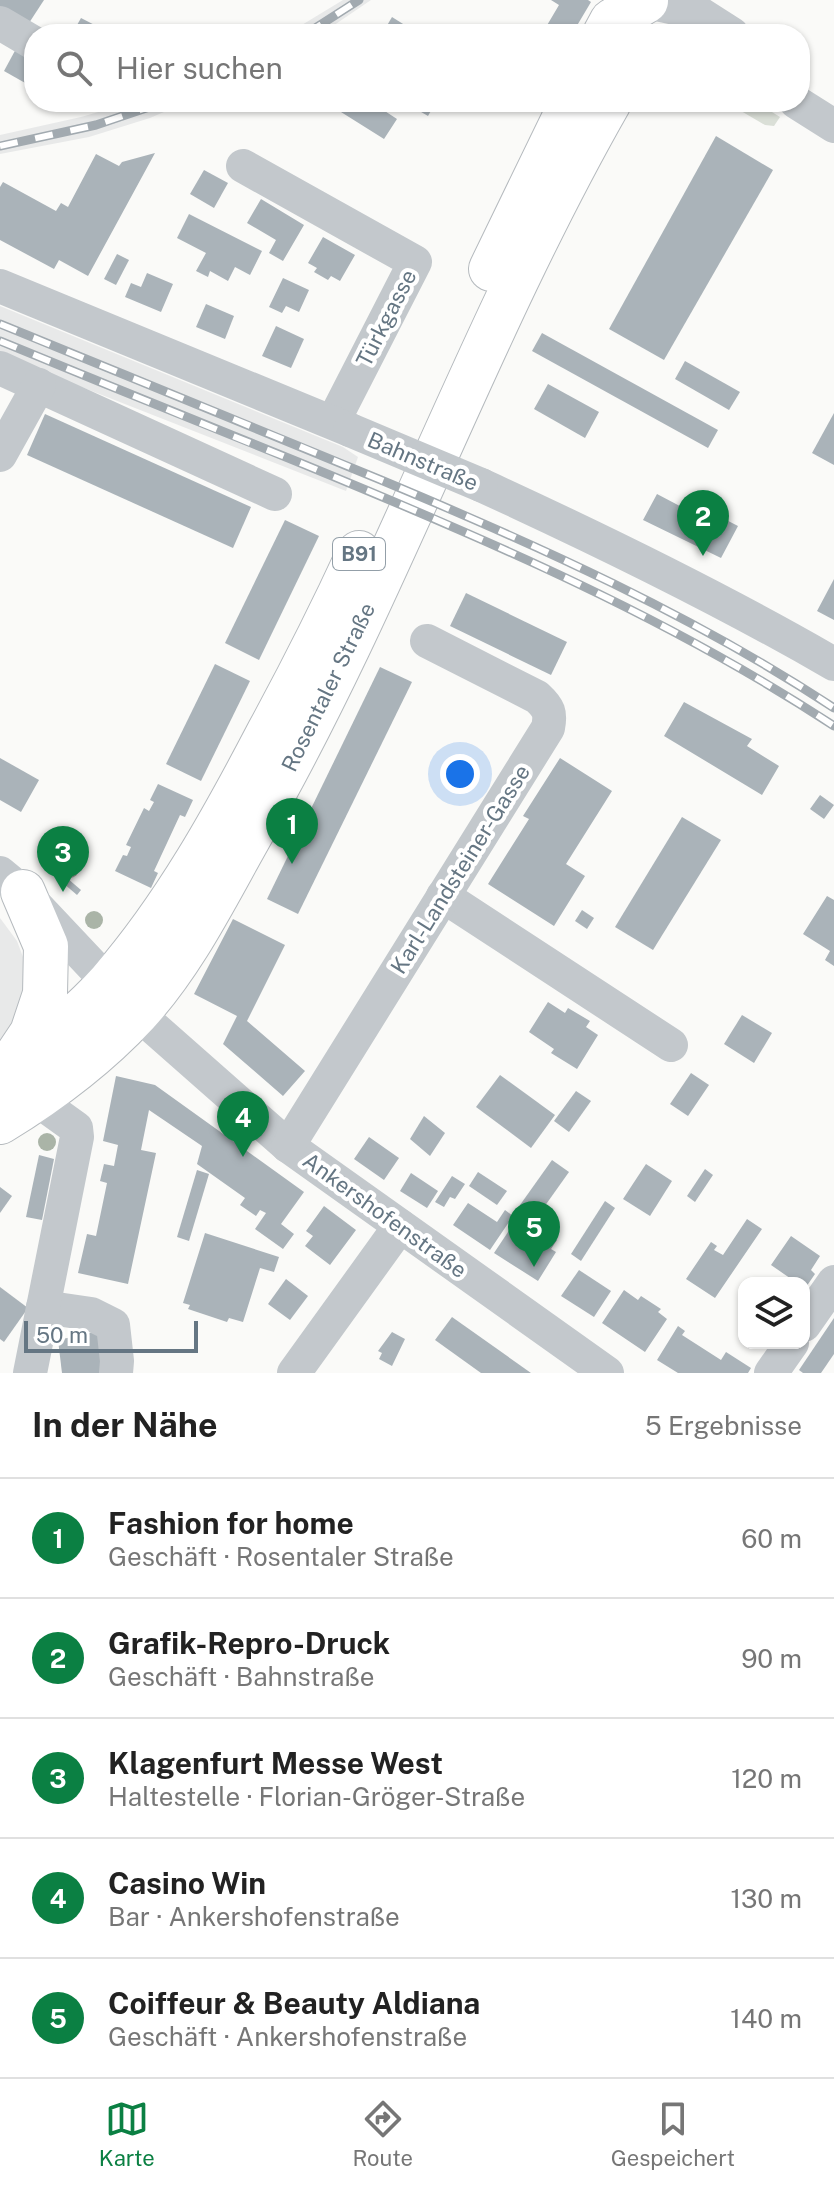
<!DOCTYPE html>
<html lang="de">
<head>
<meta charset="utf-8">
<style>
  :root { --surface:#fff; --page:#f2f2f2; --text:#222; --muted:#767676; --line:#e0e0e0; --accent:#0b8043 }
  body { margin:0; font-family:"Public Sans",sans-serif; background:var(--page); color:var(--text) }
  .controls { position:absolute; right:24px; bottom:24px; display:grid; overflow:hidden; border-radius:16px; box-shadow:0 2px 6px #0004 }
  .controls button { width:72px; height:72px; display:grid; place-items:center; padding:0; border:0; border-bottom:2px solid var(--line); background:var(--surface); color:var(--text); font:40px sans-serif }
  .scale { position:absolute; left:24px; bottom:20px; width:174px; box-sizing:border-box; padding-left:8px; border:4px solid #657683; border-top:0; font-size:22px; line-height:28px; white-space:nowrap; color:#657683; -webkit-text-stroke:6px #fff; paint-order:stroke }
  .you { position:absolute; left:460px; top:774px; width:28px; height:28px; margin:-20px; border:6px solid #fff; border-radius:50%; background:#1a73e8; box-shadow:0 0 0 12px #1a73e833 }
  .badge { display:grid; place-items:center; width:52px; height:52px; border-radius:50%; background:var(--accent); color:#fff; font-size:26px; font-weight:700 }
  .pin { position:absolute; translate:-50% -66px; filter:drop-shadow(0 2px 4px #0008) }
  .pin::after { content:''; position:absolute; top:42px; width:28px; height:24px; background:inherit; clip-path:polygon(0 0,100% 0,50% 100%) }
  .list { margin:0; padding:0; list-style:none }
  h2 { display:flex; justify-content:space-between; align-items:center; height:104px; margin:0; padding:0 32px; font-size:34px }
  h2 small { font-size:26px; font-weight:400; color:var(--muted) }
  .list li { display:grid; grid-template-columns:52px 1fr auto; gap:24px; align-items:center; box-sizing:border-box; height:120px; padding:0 32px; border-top:2px solid var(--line) }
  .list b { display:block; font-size:30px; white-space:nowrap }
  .list p { margin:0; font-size:26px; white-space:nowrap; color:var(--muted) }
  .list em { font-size:26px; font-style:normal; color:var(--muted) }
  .icon { flex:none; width:44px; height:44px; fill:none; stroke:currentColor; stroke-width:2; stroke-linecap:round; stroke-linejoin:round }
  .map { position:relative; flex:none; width:834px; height:1373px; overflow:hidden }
  .search { position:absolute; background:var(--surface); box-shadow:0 2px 6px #0004; left:24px; right:24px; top:24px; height:88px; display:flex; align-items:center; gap:20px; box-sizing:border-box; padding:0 28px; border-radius:32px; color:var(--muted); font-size:30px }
  .sheet { height:704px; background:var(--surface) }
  nav { display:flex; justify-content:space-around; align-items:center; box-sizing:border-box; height:112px; border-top:2px solid var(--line); background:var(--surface); font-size:22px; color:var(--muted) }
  nav a { display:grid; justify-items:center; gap:4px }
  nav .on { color:var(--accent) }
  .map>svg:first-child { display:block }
  .built { fill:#e8e9e9 }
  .green { fill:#dadfd7 }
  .building { fill:#aab3b9 }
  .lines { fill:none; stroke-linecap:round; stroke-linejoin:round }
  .major-casing { stroke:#b5babe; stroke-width:46 }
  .minor { stroke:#c3c8cc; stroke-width:34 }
  .major { stroke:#fff; stroke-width:44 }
  .rail-casing { stroke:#a2aab0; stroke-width:9 }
  .rail { stroke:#fff; stroke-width:6; stroke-dasharray:18; stroke-linecap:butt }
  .minor-bridge { stroke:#c3c8cc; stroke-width:34 }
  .tree { fill:#aab4a7 }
  .labels { text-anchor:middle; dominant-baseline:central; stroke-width:8; stroke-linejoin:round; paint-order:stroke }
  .shield { fill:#fff; stroke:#939fa8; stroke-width:2 }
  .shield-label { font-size:20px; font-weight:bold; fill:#657683 }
  .street-label { font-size:22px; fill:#657683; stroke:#fff }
</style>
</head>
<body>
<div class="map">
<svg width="834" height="1373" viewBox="0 0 834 1373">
  <rect width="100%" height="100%" fill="#fafaf8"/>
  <g class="built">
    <polygon points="343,0 371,0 321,34 287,34"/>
    <polygon points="133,102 187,102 150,118 89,137 0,154 0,135 81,117"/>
    <polygon points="0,306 343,447 358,457 346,491 0,355"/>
    <polygon points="0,918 17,941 29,973 28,1001 0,1051"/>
  </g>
  <polygon class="green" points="747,102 756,102 780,117 774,126 765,125 741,111"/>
  <g class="building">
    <polygon points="0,0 44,0 29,23 0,10"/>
    <polygon points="551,0 588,0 591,2 572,34 557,34 546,27 559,5"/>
    <polygon points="392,17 419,34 382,34"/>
    <polygon points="81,18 112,34 72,34"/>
    <polygon points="17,47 34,56 34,88 4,71"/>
    <polygon points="336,102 371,102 397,119 384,139 341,112 344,107"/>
    <polygon points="404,102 436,102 428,116"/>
    <polygon points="716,136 773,170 664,360 609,329"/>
    <polygon points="155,153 88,276 59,260 54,269 0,240 0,187 3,182 56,211 61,203 68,207 96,154 119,166 122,162"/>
    <polygon points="204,170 228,183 214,208 190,194"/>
    <polygon points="261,199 304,225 283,261 269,253 276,240 247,223"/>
    <polygon points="189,214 262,251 250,275 235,267 228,281 210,271 208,277 196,271 206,253 177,238"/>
    <polygon points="323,237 355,255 340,281 331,276 328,280 314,272 317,268 308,263"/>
    <polygon points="117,254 129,260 116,285 104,279"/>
    <polygon points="147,273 173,284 161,312 125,297 131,283 141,287"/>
    <polygon points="283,278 309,290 299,312 286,306 282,313 269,307"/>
    <polygon points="206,304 234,316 225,339 196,327"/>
    <polygon points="276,326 304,339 291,368 262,356"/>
    <polygon points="542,333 718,430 708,448 532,351"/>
    <polygon points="685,361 740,392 729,410 675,379"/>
    <polygon points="548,384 599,412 585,438 534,409"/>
    <polygon points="834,413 834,465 812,453"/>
    <polygon points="45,414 251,507 233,548 27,455"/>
    <polygon points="657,494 695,514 699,506 738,526 721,558 643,520"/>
    <polygon points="285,520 319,536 259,660 225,643"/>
    <polygon points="834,579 834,620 817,611"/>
    <polygon points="466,593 567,642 551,675 450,626"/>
    <polygon points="215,664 250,681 201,781 166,764"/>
    <polygon points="380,667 412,682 298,914 267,899"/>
    <polygon points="684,702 752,739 747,746 779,766 762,795 664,736"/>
    <polygon points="0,758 39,780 21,812 0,800"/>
    <polygon points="560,758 612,791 566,864 585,876 554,926 488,884 529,819 523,816"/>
    <polygon points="158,784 193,800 185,817 180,815 154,871 158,873 151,888 115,871 123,855 127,856 131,847 126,845 144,808 149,811 154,802 150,800"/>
    <polygon points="820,795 834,805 824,819 810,809"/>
    <polygon points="682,817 721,840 653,950 615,927"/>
    <polygon points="67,878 81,890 77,895 63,883"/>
    <polygon points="827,896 834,900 834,966 825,960 830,951 803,934"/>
    <polygon points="582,910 594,918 587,929 575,921"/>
    <polygon points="233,919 285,945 247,1021 305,1071 283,1096 223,1044 237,1016 194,994"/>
    <polygon points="548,1002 565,1013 568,1008 590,1021 586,1027 598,1035 577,1069 551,1053 554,1049 529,1032"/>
    <polygon points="742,1015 772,1033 754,1063 724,1044"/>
    <polygon points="691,1073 709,1085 688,1116 670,1104"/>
    <polygon points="500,1075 555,1115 531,1148 476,1107"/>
    <polygon points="116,1076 155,1085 304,1192 281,1224 294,1234 283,1249 255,1229 266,1213 260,1210 256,1216 240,1205 245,1198 197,1164 202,1146 149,1110 141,1150 156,1153 128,1284 78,1273 87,1234 96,1236 107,1183 100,1181 104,1164 114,1166 118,1145 103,1141"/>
    <polygon points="576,1091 591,1101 569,1132 554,1121"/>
    <polygon points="424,1116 445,1133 430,1156 410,1139"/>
    <polygon points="369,1137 399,1158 384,1180 354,1159"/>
    <polygon points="39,1155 54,1159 42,1220 26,1217"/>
    <polygon points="552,1160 569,1172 537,1217 520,1205"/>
    <polygon points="646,1164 672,1181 650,1216 623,1199"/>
    <polygon points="705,1169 713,1175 695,1202 687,1196"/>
    <polygon points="197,1170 209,1174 189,1241 177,1237"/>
    <polygon points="478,1172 507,1191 497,1205 469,1186"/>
    <polygon points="411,1173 438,1191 427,1208 400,1191"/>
    <polygon points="452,1176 465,1184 455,1199 450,1197 444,1207 435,1202"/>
    <polygon points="0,1187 12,1196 0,1213"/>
    <polygon points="605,1201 615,1208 581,1261 571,1254"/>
    <polygon points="468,1203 497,1222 505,1210 513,1216 490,1250 453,1225"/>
    <polygon points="324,1206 356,1230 330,1265 305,1246 313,1236 306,1231"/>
    <polygon points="747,1219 762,1229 715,1298 686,1279 711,1242 717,1246 714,1250 723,1255"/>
    <polygon points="525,1220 557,1240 551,1249 556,1252 538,1281 494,1253 514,1223 520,1227"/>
    <polygon points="205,1233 279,1257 274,1272 260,1268 243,1322 229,1318 227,1322 188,1309 190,1305 183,1303"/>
    <polygon points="791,1236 820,1256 811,1270 815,1274 804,1290 804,1283 797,1283 771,1265"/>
    <polygon points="579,1270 611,1291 594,1317 561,1296"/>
    <polygon points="286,1279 308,1296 290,1320 268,1304"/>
    <polygon points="0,1287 28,1308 4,1342 0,1339"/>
    <polygon points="624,1290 638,1300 641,1296 661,1309 658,1312 667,1319 645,1352 602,1323"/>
    <polygon points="452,1317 531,1373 481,1373 435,1340"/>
    <polygon points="834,1318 834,1354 821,1373 803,1373 799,1370"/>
    <polygon points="678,1326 685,1331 682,1335 721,1360 726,1352 751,1368 748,1373 678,1373 657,1360"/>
    <polygon points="104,1330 109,1373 62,1373 58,1340"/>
    <polygon points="392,1332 405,1339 392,1366 379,1359 382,1353 378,1351"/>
  </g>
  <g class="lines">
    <defs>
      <g id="major">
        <polyline points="605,34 612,21 646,1"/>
        <polyline points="491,269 572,102"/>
        <polyline points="16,1057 32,1033 45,994 46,946 23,892"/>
        <path d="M0 1078C38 1048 78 1018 110 982 175 907 223 820 269 732 301 673 331 614 359 553"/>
        <path d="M0 1122C49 1092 97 1056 137 1013 187 958 219 889 256 825 389 591 476 335 609 102"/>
      </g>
    </defs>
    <use href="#major" class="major-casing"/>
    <g class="minor">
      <polyline points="638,0 699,13 732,34"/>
      <polyline points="0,23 34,43"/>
      <polyline points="796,102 834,126"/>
      <polyline points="243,166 415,262 333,422"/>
      <polyline points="0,286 350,430"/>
      <polyline points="0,368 275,494"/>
      <polyline points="0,455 39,385"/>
      <path d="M481 485C601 540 720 598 834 664"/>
      <polyline points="0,873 23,892 137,1013 288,1146 607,1373"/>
      <polyline points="443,896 671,1045"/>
      <path d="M288 1146 548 728C551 713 549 708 537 697L427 641"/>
      <polyline points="43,1307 91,1314 113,1325 117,1361 116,1373"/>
      <polyline points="804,1325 834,1282"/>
      <polyline points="30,1373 77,1137 76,1128 37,1100"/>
      <polyline points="294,1373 400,1226"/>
      <polyline points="771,1373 792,1343"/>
    </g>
    <use href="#major" class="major"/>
    <defs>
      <g id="rail">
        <polyline points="306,34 359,0"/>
        <polyline points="0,146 96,125 164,102"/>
        <path d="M0 324C127 376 254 427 381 480 537 545 693 615 834 708"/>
        <path d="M0 341C101 382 202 424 303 464 486 539 668 617 834 726"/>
      </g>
    </defs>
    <use href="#rail" class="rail-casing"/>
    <use href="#rail" class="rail"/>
    <polyline class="minor-bridge" points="350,430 481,485"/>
  </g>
  <g class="tree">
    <circle cx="70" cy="869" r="9"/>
    <circle cx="94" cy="920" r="9"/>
    <circle cx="47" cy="1142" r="9"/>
  </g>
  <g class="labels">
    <rect class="shield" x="333" y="538" width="52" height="32" rx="6"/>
    <g class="shield-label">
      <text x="359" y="554">B91</text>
    </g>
    <g class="street-label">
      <text transform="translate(386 318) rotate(-63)">Türkgasse</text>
      <text transform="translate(423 461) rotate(23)">Bahnstraße</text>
      <text transform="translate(328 687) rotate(-64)">Rosentaler Straße</text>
      <text transform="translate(460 869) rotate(-58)">Karl-Landsteiner-Gasse</text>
      <text transform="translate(385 1215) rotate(36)">Ankershofenstraße</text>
    </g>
  </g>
</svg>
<div class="controls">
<button><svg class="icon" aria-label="layers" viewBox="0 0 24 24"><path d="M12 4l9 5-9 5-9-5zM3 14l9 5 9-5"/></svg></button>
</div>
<div class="scale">50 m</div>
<div class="you"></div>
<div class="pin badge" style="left:292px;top:864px">1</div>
<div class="pin badge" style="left:703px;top:556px">2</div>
<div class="pin badge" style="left:63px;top:892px">3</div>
<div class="pin badge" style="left:243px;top:1157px">4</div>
<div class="pin badge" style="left:534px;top:1267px">5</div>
<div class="search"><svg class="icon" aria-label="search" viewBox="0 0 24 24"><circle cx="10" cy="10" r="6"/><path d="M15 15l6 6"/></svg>Hier suchen</div>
</div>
<section class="sheet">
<h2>In der Nähe<small>5 Ergebnisse</small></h2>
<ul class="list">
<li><span class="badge">1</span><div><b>Fashion for home</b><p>Geschäft · Rosentaler Straße</p></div><em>60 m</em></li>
<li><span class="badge">2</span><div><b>Grafik-Repro-Druck</b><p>Geschäft · Bahnstraße</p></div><em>90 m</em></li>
<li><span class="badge">3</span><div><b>Klagenfurt Messe West</b><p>Haltestelle · Florian-Gröger-Straße</p></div><em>120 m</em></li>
<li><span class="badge">4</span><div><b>Casino Win</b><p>Bar · Ankershofenstraße</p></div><em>130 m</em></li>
<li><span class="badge">5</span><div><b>Coiffeur &amp; Beauty Aldiana</b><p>Geschäft · Ankershofenstraße</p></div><em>140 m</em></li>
</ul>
</section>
<nav>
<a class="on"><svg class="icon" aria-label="map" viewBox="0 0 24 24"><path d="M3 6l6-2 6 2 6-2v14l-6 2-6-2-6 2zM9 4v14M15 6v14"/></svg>Karte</a>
<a><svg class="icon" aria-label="directions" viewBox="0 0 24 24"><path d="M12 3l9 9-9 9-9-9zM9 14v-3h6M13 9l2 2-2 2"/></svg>Route</a>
<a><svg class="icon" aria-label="saved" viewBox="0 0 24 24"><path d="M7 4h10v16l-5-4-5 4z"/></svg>Gespeichert</a>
</nav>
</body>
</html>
